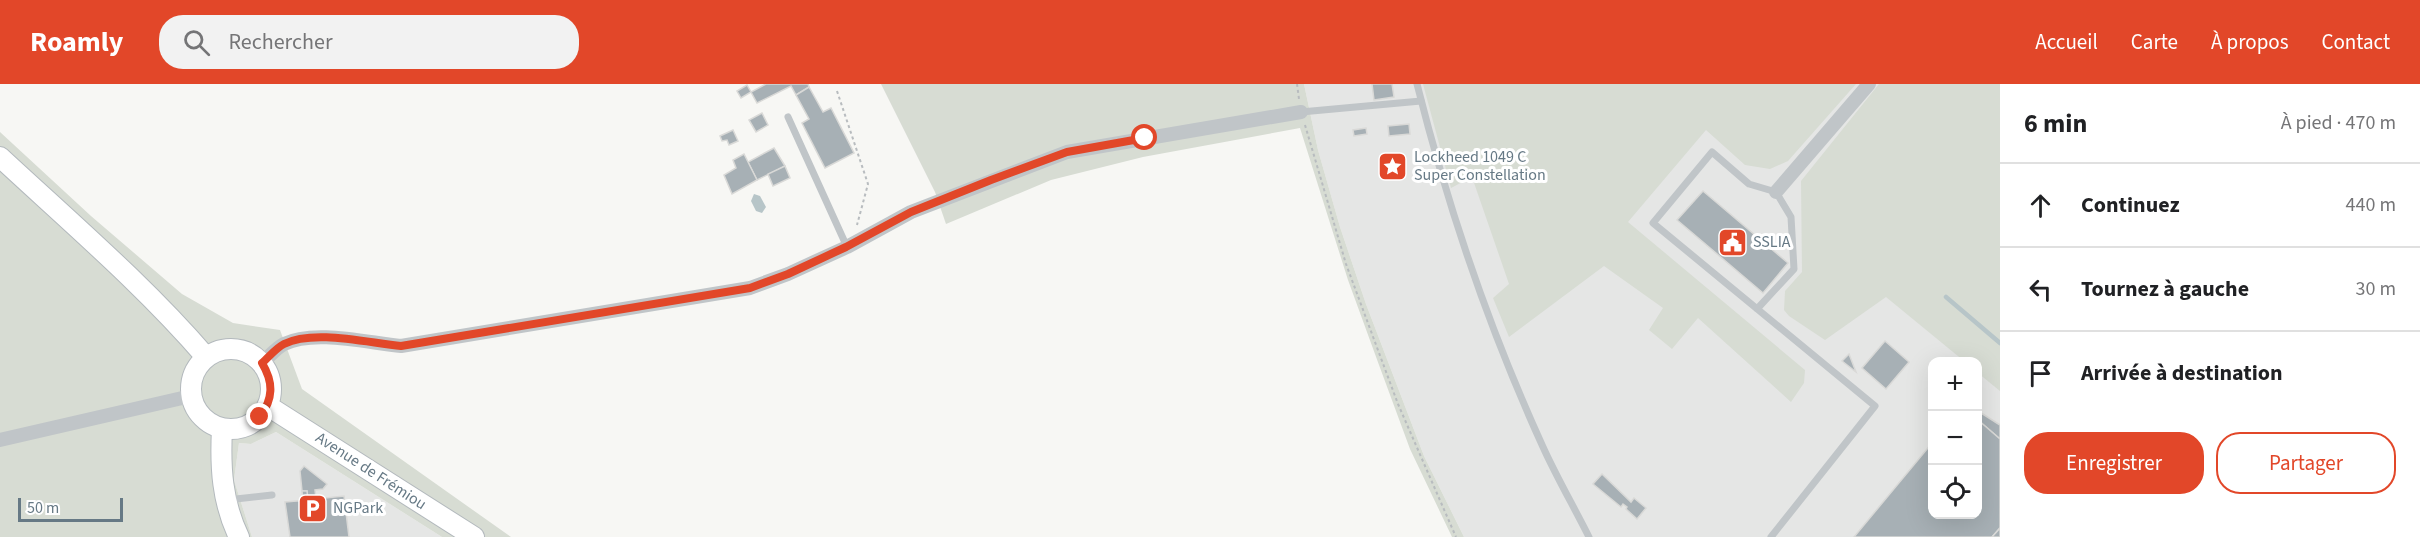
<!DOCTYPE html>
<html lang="fr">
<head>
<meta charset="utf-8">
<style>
  :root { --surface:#fff; --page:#f2f2f2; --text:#202124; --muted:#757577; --line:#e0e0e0; --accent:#e24729 }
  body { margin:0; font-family:"Source Sans 3",sans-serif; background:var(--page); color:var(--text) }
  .controls { position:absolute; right:18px; bottom:18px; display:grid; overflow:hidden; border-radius:12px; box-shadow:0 6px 24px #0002 }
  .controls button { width:54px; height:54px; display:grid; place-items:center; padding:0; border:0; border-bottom:2px solid var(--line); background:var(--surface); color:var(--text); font:30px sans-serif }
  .scale { position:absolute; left:18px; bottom:15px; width:105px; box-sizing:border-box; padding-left:6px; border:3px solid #667985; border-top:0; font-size:16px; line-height:21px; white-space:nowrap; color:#667985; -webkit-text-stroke:4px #fff; paint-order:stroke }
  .stop { position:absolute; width:18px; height:18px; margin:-14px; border:4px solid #e24729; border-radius:50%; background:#fff }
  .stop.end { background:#e24729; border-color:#fff; box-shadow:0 2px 6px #0008 }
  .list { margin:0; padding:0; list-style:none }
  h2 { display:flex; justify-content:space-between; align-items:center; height:78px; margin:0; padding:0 24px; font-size:26px }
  h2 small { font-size:20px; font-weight:400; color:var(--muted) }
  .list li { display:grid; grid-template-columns:39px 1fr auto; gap:18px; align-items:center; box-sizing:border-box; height:84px; padding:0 24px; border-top:2px solid var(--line) }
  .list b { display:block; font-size:22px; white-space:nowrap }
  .list em { font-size:20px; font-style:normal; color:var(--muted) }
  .actions { display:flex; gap:12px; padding:18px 24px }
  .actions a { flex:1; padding:14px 0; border:2px solid var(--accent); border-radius:24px; text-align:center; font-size:21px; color:var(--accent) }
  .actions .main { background:var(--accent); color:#fff }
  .icon { flex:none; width:33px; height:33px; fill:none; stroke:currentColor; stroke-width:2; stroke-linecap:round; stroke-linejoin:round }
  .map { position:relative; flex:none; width:2000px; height:453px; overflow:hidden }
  header { display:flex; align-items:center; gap:36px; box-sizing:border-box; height:84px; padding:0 30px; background:var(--accent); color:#fff }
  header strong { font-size:28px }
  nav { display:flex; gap:33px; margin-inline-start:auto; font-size:21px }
  .search { width:420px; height:54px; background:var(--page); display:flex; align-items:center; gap:15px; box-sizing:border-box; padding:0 21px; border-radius:24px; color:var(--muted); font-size:22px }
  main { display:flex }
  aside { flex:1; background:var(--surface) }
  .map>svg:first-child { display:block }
  .built { fill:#e5e6e5; fill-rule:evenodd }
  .green { fill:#d7dcd3 }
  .water { fill:#b7c5c8 }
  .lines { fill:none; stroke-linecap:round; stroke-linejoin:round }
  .stream { stroke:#b7c5c8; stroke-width:4.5 }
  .building { fill:#a7b0b5; stroke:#d9d9d7; stroke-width:1.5 }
  .secondary-casing { stroke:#b3b9bd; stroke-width:22 }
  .path { stroke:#b8bcbf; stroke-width:2; stroke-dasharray:3 3; stroke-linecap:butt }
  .lane { stroke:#c0c5c8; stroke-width:7 }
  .street { stroke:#c0c5c8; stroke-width:14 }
  .secondary { stroke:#fff; stroke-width:20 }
  .route { stroke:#e24729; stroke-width:8 }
  .labels { text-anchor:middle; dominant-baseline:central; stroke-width:6; stroke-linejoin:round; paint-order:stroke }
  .poi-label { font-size:16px; fill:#667985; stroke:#fff; text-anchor:start }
  .street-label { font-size:16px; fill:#667985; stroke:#fff }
</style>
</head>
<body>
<header>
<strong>Roamly</strong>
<div class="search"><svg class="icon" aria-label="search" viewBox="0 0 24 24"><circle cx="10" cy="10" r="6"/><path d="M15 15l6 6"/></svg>Rechercher</div>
<nav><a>Accueil</a><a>Carte</a><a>À propos</a><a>Contact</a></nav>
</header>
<main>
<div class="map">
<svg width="2000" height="453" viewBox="0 0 2000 453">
  <rect width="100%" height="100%" fill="#f7f7f4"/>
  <g class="built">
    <path d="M1304 0H2000V453H1464L1424 372 1366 220 1340 143 1318 66ZM1932 278H1978V430H1932Z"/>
    <polygon points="276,348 442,453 252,453 234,396 239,359 251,360"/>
  </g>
  <g class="green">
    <polygon points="881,0 1304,0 1318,66 1340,143 1366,220 1424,372 1464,453 1452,453 1410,365 1379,281 1348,196 1300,44 1143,73 1051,96 946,140 935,108"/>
    <polygon points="1423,0 1856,0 1788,77 1770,85 1745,81 1706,46 1628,138 1805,286 1804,299 1791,318 1698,234 1672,265 1649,246 1663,224 1604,182 1509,253 1493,214 1509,200 1472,93 1451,104"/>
    <polygon points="1879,0 2000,0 2000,307 1978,289 1978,278 1964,277 1886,213 1825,256 1789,232 1784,226 1785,207 1802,188 1801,97"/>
    <polygon points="0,48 91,132 182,210 233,239 280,246 302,305 511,453 442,453 276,348 251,360 239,359 234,396 252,453 0,453"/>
  </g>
  <polygon class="water" points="754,110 760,112 766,123 762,129 756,127 751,117"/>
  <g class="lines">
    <polyline class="stream" points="1946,213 2000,259"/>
  </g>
  <g class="building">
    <polygon points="766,0 808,0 809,3 796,11 791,2 757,19 751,8"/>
    <polygon points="1372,0 1392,0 1394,13 1374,16"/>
    <polygon points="747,1 751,8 741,14 737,7"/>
    <polygon points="809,3 823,28 831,24 854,69 825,84 802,39 809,35 796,11"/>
    <polygon points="762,29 768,41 756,48 749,36"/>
    <polygon points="1409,40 1410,50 1389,52 1388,42"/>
    <polygon points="1366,44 1367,50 1354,52 1353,46"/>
    <polygon points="733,46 738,57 729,61 727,56 722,57 720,52"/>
    <polygon points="774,64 785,82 757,96 748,78"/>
    <polygon points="744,70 757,96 732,110 724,91 736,84 733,76"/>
    <polygon points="785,82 790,94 773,102 768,90"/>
    <polygon points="1703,107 1788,179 1763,209 1677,136"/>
    <polygon points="1885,257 1909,278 1886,305 1862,284"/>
    <polygon points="1849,270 1856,288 1842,277"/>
    <polygon points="1978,327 2000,341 2000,355 1978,336"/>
    <polygon points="1978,336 2000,355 2000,444 1992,453 1854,453 1932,359 1932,430 1978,430"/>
    <polygon points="304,382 327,400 323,405 315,406 316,415 344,412 349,453 290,453 285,418 308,416 307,407 302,407 300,387"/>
    <polygon points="1602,390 1631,418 1634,414 1646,424 1637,435 1626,425 1627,423 1623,420 1621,423 1593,400"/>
    <polygon points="302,407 307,407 308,416 303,416"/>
    <polygon points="2000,444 2000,453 1992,453"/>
  </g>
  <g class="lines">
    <defs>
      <g id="secondary">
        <path d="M0 73C70 138 144 201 206 273"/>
        <circle cx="231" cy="305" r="40"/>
        <polyline points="268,322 474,453"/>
        <path d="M222 345C220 383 222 418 239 453"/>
      </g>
    </defs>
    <use href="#secondary" class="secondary-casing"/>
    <g class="path">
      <polyline points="1297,0 1299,15"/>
      <polyline points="837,7 868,100 857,141"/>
      <polyline points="1305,41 1346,180 1398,320 1456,453"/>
    </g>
    <g class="lane">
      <path d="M1417 0C1448 124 1490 247 1543 363 1557 394 1574 423 1589 453"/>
      <polyline points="1301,28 1421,17"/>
      <polyline points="788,33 847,163"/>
      <polyline points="1757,225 1794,185 1791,133 1776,108 1749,100 1712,68 1653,139 1875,322 1771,453"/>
      <polyline points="227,416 272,411"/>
    </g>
    <g class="street">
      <polyline points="1776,108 1869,0"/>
      <path d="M262 279C269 273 276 264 284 260 314 245 368 259 401 262L750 204 788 190 847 163 911 128 1067 68 1301 28"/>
      <polyline points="0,356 191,312"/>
    </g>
    <use href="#secondary" class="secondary"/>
  </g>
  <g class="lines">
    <path class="route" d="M260 333C273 315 274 299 262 279 269 273 276 264 284 260 314 245 368 259 401 262L750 204 788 190 846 163 911 128 991 96 1067 68 1145 54"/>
  </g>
  <defs>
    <symbol id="sight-square" viewBox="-11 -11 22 22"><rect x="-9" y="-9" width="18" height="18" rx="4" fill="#e24729" stroke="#fff"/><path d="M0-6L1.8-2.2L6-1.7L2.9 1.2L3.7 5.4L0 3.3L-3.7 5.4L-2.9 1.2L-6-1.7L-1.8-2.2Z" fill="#fff"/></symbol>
    <symbol id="civic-square" viewBox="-11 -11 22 22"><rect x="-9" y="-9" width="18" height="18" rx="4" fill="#e24729" stroke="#fff"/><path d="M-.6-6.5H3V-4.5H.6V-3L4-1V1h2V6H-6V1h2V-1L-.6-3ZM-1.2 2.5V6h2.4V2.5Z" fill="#fff"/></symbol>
    <symbol id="parking-square" viewBox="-11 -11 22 22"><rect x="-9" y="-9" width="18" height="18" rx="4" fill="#e24729" stroke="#fff"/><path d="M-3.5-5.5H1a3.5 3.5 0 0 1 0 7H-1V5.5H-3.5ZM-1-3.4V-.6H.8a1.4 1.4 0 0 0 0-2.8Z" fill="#fff"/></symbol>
  </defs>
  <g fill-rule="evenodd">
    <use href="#sight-square" x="1376" y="66" width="33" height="33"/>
    <use href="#civic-square" x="1716" y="142" width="33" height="33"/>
    <use href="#parking-square" x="296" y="408" width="33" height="33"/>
  </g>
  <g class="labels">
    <g class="poi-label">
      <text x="1414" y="73">Lockheed 1049 C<tspan x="1414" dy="18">Super Constellation</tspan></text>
      <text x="1753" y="158">SSLIA</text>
      <text x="333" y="424">NGPark</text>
    </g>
    <g class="street-label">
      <text transform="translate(371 387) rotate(33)">Avenue de Frémiou</text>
    </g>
  </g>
</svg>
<div class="controls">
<button>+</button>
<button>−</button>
<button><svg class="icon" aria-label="locate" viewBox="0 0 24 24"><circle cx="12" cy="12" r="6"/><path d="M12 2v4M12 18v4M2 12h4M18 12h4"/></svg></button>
</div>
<div class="scale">50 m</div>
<div class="stop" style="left:1145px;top:54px"></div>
<div class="stop end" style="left:260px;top:333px"></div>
</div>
<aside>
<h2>6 min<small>À pied · 470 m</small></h2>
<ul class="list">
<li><svg class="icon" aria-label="ahead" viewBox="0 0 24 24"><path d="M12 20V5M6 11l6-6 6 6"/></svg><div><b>Continuez</b></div><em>440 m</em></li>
<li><svg class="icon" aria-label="left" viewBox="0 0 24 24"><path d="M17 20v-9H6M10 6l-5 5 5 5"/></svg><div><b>Tournez à gauche</b></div><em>30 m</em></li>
<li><svg class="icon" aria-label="arrive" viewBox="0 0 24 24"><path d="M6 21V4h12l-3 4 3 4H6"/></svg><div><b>Arrivée à destination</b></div></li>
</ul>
<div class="actions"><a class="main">Enregistrer</a><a>Partager</a></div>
</aside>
</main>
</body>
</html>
